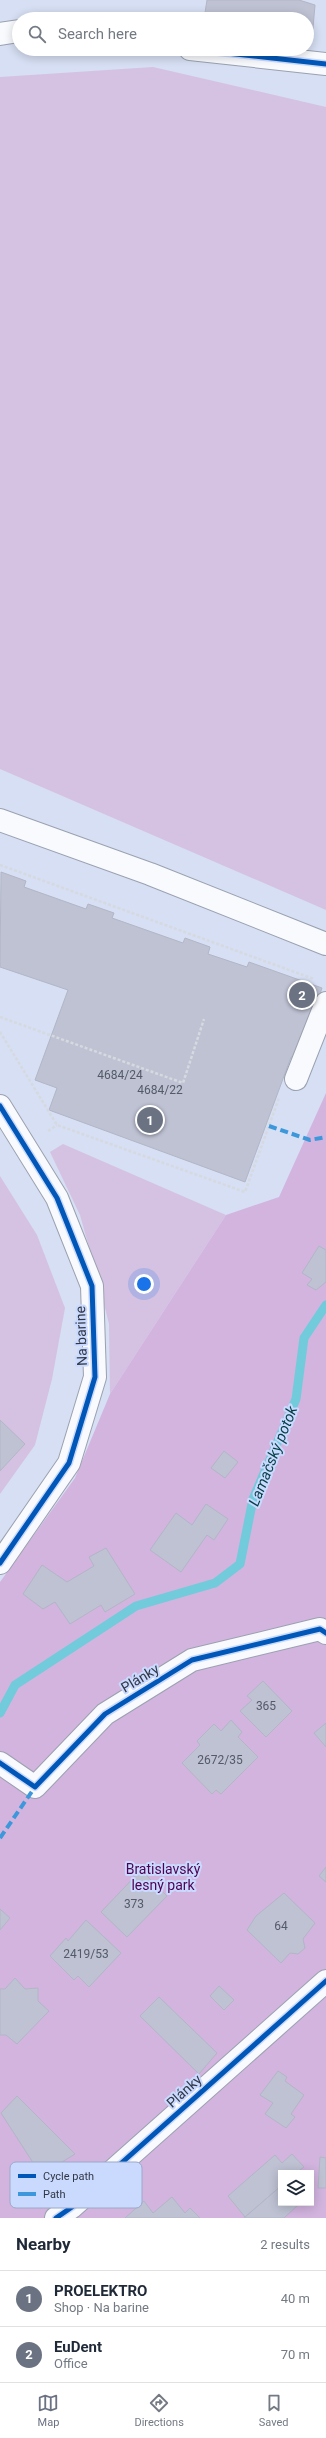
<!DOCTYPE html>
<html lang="en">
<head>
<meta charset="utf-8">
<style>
  :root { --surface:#fff; --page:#f6f6f7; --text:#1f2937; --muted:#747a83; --line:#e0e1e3; --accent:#6b7282 }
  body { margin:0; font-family:Roboto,sans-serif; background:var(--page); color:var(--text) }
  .controls { position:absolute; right:12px; bottom:12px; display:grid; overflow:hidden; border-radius:0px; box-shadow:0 2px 10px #0003 }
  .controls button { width:36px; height:36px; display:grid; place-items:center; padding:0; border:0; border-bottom:1px solid var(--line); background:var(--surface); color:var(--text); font:20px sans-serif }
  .you { position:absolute; left:144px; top:1284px; width:14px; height:14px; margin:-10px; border:3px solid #fff; border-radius:50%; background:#1a73e8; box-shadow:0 0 0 6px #1a73e833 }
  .badge { display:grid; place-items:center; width:26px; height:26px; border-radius:50%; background:var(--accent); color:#fff; font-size:13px; font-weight:700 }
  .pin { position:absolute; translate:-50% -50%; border:2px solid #fff; box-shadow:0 1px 4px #0006 }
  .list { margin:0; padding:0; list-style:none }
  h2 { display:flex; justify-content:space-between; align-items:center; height:52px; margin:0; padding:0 16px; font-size:17px }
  h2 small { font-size:13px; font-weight:400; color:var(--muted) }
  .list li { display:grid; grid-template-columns:26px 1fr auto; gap:12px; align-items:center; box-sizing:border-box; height:56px; padding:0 16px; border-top:1px solid var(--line) }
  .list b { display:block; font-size:15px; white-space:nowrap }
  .list p { margin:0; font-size:13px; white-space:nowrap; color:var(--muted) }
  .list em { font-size:13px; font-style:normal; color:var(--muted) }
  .icon { flex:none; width:22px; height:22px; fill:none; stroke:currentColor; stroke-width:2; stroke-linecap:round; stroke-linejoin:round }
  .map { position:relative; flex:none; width:326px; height:2218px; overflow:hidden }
  .search { position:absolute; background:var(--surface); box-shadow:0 2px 10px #0003; left:12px; right:12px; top:12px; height:44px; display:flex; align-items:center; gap:10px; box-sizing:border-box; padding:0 14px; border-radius:22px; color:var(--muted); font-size:15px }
  .sheet { height:164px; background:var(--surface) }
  nav { display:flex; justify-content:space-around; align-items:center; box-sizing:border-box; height:56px; border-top:1px solid var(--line); background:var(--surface); font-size:11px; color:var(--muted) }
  nav a { display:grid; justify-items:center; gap:2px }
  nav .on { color:var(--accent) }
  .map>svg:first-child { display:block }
  .green { fill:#d5c2e2 }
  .forest { fill:#d2b4df; fill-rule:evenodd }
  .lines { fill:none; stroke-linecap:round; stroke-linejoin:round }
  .stream { stroke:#72cbda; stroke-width:9 }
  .building { fill:#bec2d3; stroke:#b2b6c6 }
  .minor-casing { stroke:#9aa1b0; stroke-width:24 }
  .path { stroke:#d6d9df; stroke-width:2.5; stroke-dasharray:3 2; stroke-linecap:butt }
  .minor { stroke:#f9fafd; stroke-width:22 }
  .quiet { stroke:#3d98db; stroke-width:4; stroke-dasharray:8 4; stroke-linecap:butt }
  .cycleway-casing { stroke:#cadaff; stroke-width:8 }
  .cycleway { stroke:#0057b8; stroke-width:5 }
  .labels { text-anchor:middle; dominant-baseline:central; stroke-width:4; stroke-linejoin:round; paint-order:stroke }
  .number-label { font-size:12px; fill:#545a68 }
  .street-label { font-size:14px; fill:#313745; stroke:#cadaff }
  .park-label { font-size:14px; fill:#4f0252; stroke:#cadaff }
  .water-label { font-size:15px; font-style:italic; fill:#033e44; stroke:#cadaff }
  .key { fill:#cadaff; stroke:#9ca9c7; stroke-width:1 }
  .key-label { font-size:11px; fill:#313745 }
</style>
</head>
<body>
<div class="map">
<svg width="326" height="2218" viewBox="0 0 326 2218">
  <rect width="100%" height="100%" fill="#d6dff3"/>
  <g class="green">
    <polygon points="153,67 326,107 326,910 0,769 0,77"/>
    <polygon points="63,1144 226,1215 110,1394 109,1324 96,1272 80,1215 50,1152"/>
    <polygon points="0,1176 37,1235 65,1308 52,1379 35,1445 0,1494"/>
  </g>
  <path class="forest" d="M326 1093V2218H0V1582L75 1478 110 1394 226 1215 279 1197ZM281 2173H311V2203H281Z"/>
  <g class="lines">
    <polyline class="stream" points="0,1713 15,1685 136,1606 215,1583 240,1564 253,1499 296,1399 304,1338 326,1305"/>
  </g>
  <g class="building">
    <polygon points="207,0 299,0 315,5 312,39 307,39 307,19 204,19"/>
    <polygon points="1,872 26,881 24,887 86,909 88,904 114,913 112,918 183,943 185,938 210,947 208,954 247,967 249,962 322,988 298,1059 291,1057 245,1182 49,1110 57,1088 35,1080 68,990 0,967"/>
    <polygon points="319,1246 326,1250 326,1282 316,1290 307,1285 312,1279 302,1273"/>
    <polygon points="0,1420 25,1444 0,1471"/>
    <polygon points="224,1451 238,1462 225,1478 211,1468"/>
    <polygon points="206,1504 228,1519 214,1540 207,1535 181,1572 150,1550 176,1513 192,1525"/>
    <polygon points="106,1548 135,1594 105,1612 101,1605 70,1624 55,1602 43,1609 23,1594 42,1565 67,1582 94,1566 89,1557"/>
    <polygon points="263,1681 292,1711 266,1737 240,1711 252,1700 247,1696"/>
    <polygon points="231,1720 242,1732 238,1737 258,1757 221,1794 216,1790 212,1794 182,1763 200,1745 197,1741 214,1724 221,1731"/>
    <polygon points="326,1723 326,1747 314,1733"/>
    <polygon points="326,1867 326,1882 319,1876"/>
    <polygon points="141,1870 167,1896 127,1937 101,1912"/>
    <polygon points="284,1893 315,1923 303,1939 305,1948 298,1954 290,1953 281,1963 247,1930 256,1916"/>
    <polygon points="0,1909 10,1918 0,1930"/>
    <polygon points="86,1920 121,1953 89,1987 78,1976 74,1980 50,1956 66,1938 68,1941"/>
    <polygon points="15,1978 25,1989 38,1988 38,2001 49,2011 17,2044 6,2035 0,2035 0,1989 5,1989"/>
    <polygon points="219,1986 234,2000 224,2010 210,1996"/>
    <polygon points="159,1997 217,2053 199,2074 140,2016"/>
    <polygon points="278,2071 287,2077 285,2081 304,2095 291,2114 295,2117 286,2128 265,2114 273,2103 260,2095"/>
    <polygon points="17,2096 75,2154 41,2175 1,2113"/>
    <polygon points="292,2154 304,2167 296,2173 281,2173 281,2186 245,2217 228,2196 275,2155 282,2163"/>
    <polygon points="320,2157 326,2158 326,2188 318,2188"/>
    <polygon points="281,2186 281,2203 299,2204 284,2218 244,2218"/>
    <polygon points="172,2197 185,2213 190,2208 200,2218 125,2218 144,2201 153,2213"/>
  </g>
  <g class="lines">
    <defs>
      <g id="minor">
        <polyline points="0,34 19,31"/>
        <polyline points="190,49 326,64"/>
        <polyline points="0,820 150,874 326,944"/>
        <polyline points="296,1079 326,1003"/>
        <polyline points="0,1106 57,1198 92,1286 95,1377 69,1463 0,1563"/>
        <polyline points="0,1763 35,1787 105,1714 192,1660 320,1629 326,1633"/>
        <polyline points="56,2218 72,2207 326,1981"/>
      </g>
    </defs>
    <use href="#minor" class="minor-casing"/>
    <g class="path">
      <polyline points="0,865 314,979"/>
      <polyline points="0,1017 183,1083 204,1019"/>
      <polyline points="0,1032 57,1125 245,1192 279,1098"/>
      <polyline points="48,1131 57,1125"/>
    </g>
    <use href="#minor" class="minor"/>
    <g class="quiet">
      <polyline points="269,1126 310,1140 326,1137"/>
      <polyline points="0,1838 35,1787"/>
    </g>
    <defs>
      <g id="cycleway">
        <polyline points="190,49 326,64"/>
        <polyline points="0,1106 57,1198 92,1286 95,1377 69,1463 0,1563"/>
        <polyline points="0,1763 35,1787 105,1714 192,1660 320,1629 326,1633"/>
        <polyline points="56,2218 72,2207 326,1981"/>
      </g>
    </defs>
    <use href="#cycleway" class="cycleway-casing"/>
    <use href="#cycleway" class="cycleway"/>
  </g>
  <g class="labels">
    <g class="number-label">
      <text x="120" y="1075">4684/24</text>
      <text x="160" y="1090">4684/22</text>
      <text x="266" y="1706">365</text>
      <text x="220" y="1760">2672/35</text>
      <text x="134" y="1904">373</text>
      <text x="281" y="1926">64</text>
      <text x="86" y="1954">2419/53</text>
    </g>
    <g class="street-label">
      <text transform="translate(81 1336) rotate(-92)">Na barine</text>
      <text transform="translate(140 1678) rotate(-31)">Plánky</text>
      <text transform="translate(184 2091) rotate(-42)">Plánky</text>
    </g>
    <g class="park-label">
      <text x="163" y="1869">Bratislavský<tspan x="163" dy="16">lesný park</tspan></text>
    </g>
    <g class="water-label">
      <text transform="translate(273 1456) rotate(-68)">Lamačský potok</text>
    </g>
  </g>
  <rect x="10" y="2162" width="132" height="46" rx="6" class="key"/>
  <rect x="18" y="2174" width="18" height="4" fill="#0057b8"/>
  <rect x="18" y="2192" width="18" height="4" fill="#3d98db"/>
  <g class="key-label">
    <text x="43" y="2180">Cycle path</text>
    <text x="43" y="2198">Path</text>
  </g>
</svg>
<div class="controls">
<button><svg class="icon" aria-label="layers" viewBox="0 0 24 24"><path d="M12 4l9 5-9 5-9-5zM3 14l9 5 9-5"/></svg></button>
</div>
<div class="you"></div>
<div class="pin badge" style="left:150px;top:1120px">1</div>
<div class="pin badge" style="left:302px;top:995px">2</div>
<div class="search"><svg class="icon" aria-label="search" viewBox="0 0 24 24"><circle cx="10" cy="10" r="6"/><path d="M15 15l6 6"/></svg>Search here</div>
</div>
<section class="sheet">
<h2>Nearby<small>2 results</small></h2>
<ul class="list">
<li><span class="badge">1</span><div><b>PROELEKTRO</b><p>Shop · Na barine</p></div><em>40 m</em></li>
<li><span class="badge">2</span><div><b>EuDent</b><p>Office</p></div><em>70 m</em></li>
</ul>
</section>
<nav>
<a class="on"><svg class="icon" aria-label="map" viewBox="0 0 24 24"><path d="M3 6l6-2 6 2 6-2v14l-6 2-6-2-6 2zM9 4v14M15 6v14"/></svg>Map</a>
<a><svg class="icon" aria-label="directions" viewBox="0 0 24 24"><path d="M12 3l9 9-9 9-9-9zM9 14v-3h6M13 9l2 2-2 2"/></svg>Directions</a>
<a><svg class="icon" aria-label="saved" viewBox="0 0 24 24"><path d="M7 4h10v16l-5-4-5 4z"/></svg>Saved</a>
</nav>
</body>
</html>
